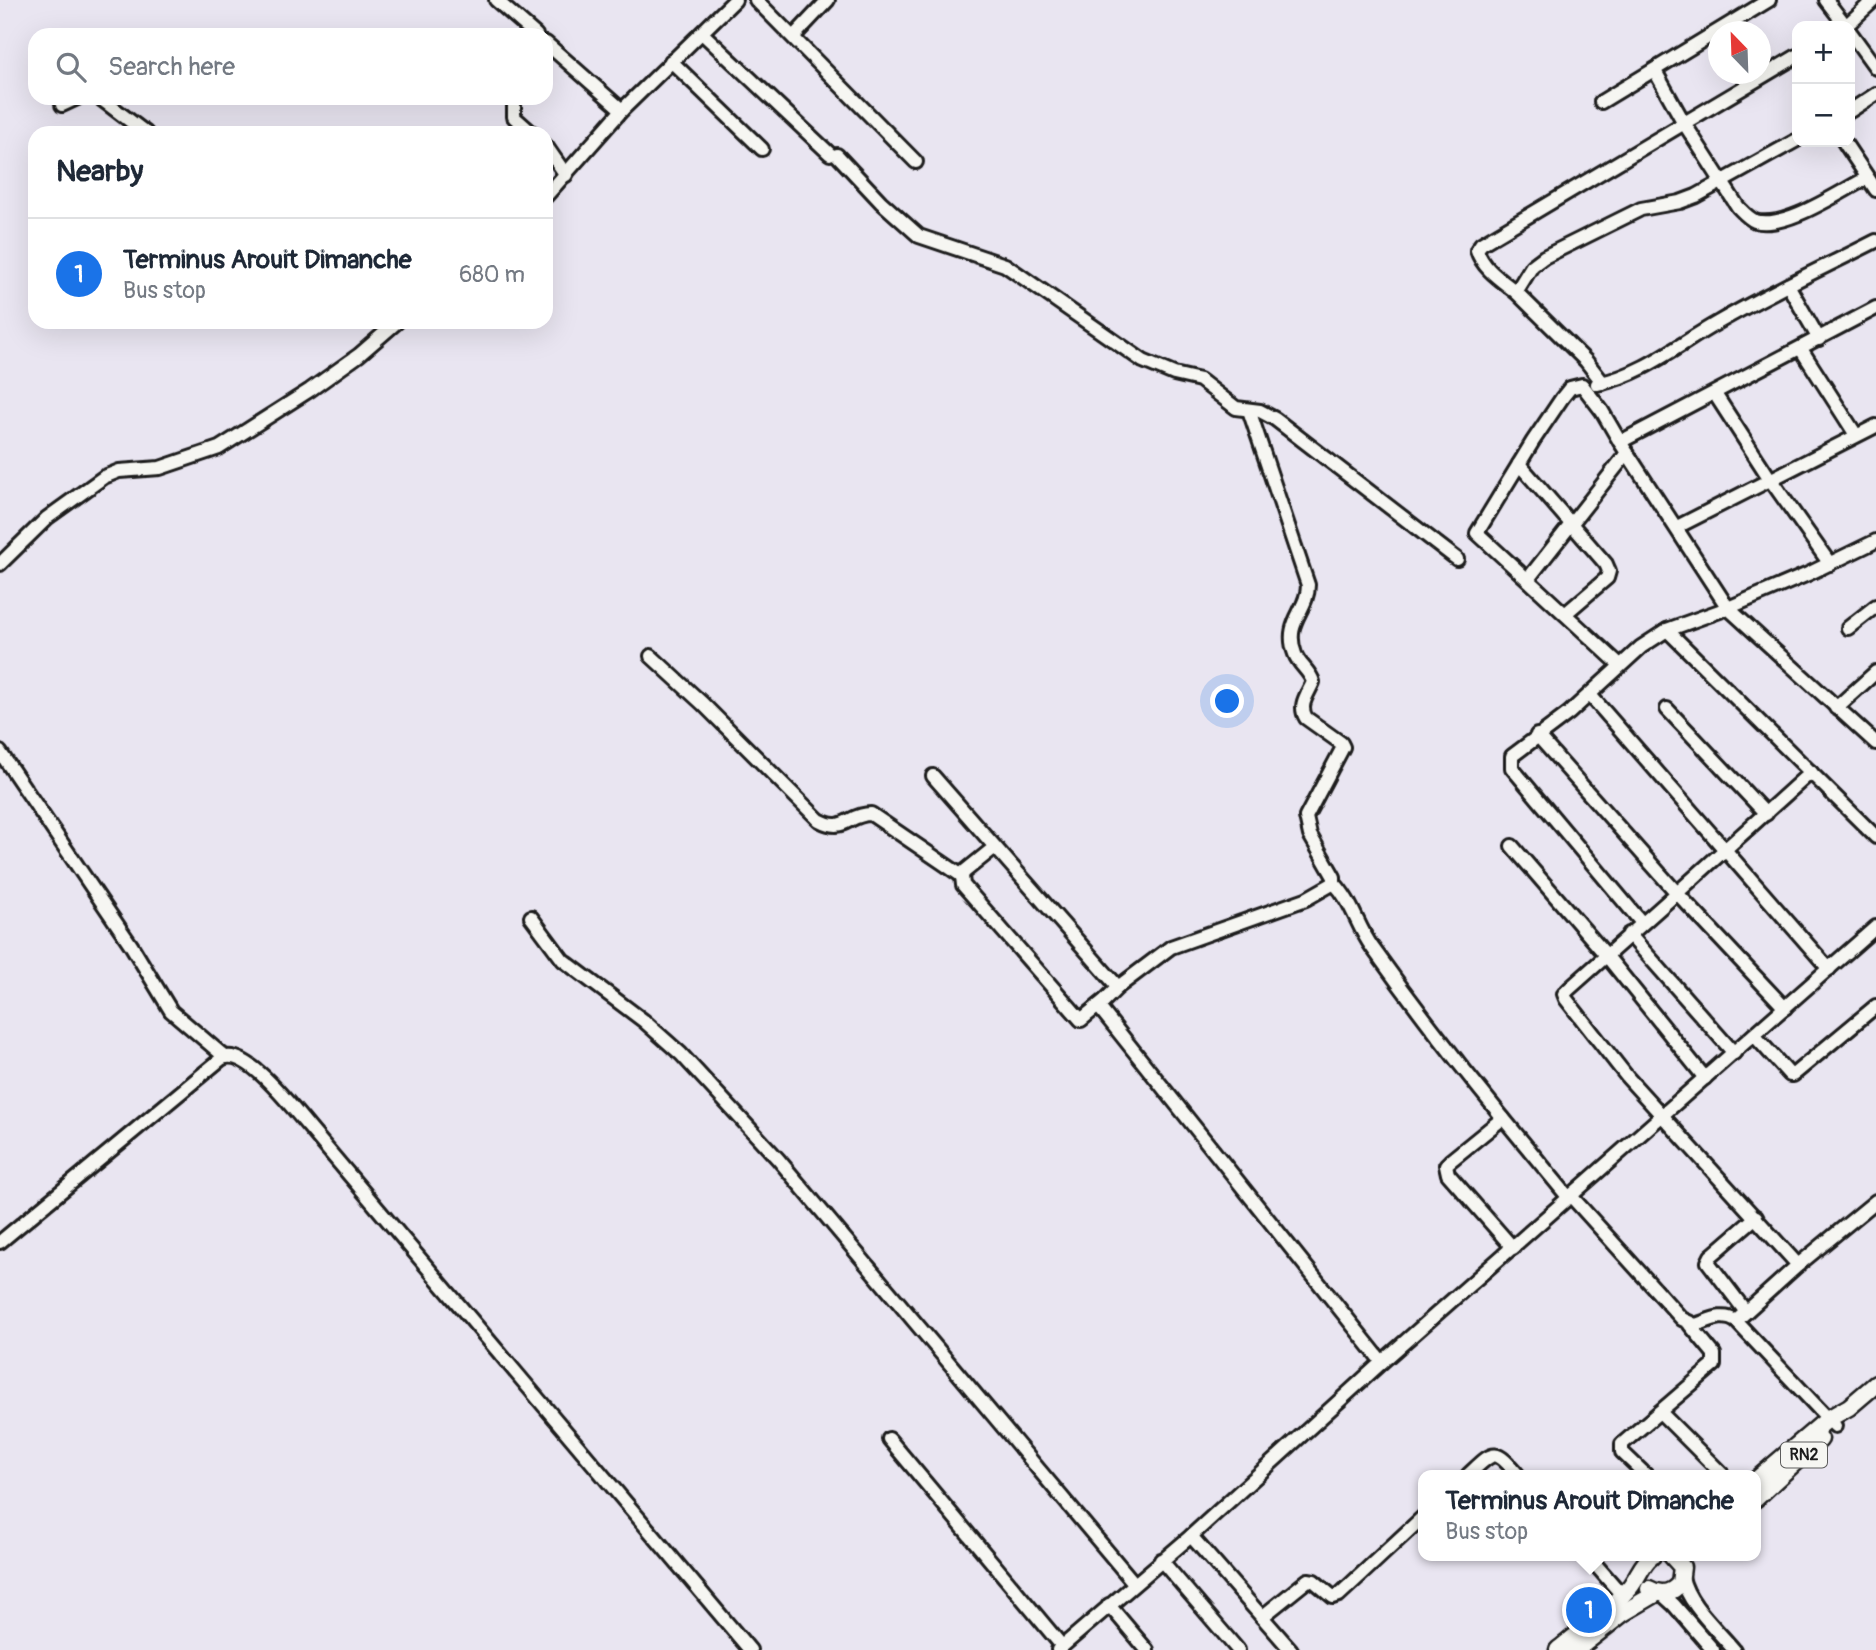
<!DOCTYPE html>
<html lang="en">
<head>
<meta charset="utf-8">
<style>
  :root { --surface:#fff; --page:#f2f2f3; --text:#1f2937; --muted:#747a83; --line:#e0e1e3; --accent:#1a73e8 }
  body { margin:0; font-family:Pangolin,sans-serif; background:var(--page); color:var(--text) }
  .controls { position:absolute; right:21px; top:21px; display:grid; overflow:hidden; border-radius:14px; box-shadow:0 7px 28px #0002 }
  .controls button { width:63px; height:63px; display:grid; place-items:center; padding:0; border:0; border-bottom:2px solid var(--line); background:var(--surface); color:var(--text); font:35px sans-serif }
  .compass { position:absolute; left:1708px; top:21px; width:63px; height:63px; border-radius:50%; background:var(--surface); box-shadow:0 7px 28px #0002; rotate:337deg }
  .you { position:absolute; left:1228px; top:702px; width:24px; height:24px; margin:-18px; border:5px solid #fff; border-radius:50%; background:#1a73e8; box-shadow:0 0 0 10px #1a73e833 }
  .badge { display:grid; place-items:center; width:46px; height:46px; border-radius:50%; background:var(--accent); color:#fff; font-size:23px; font-weight:700 }
  .pin { position:absolute; translate:-50% -50%; border:4px solid #fff; box-shadow:0 2px 7px #0006 }
  .popup { position:absolute; left:1418px; top:1470px; width:343px; height:91px; box-sizing:border-box; display:grid; place-content:center; border-radius:14px; background:var(--surface); filter:drop-shadow(0 2px 5px #0005); font-size:23px; white-space:nowrap; color:var(--muted) }
  .popup b { font-size:26px; color:var(--text) }
  .popup::after { content:''; position:absolute; left:50%; top:100%; margin-left:-14px; border:14px solid transparent; border-top-color:var(--surface) }
  .list { margin:0; padding:0; list-style:none }
  h2 { display:flex; justify-content:space-between; align-items:center; height:91px; margin:0; padding:0 28px; font-size:30px }
  h2 small { font-size:23px; font-weight:400; color:var(--muted) }
  .list li { display:grid; grid-template-columns:46px 1fr auto; gap:21px; align-items:center; box-sizing:border-box; height:112px; padding:0 28px; border-top:2px solid var(--line) }
  .list b { display:block; font-size:26px; white-space:nowrap }
  .list p { margin:0; font-size:23px; white-space:nowrap; color:var(--muted) }
  .list em { font-size:23px; font-style:normal; color:var(--muted) }
  .icon { flex:none; width:38px; height:38px; fill:none; stroke:currentColor; stroke-width:2; stroke-linecap:round; stroke-linejoin:round }
  .map { position:relative; flex:none; width:1876px; height:1650px; overflow:hidden }
  .search { position:absolute; background:var(--surface); box-shadow:0 7px 28px #0002; left:28px; top:28px; width:525px; height:77px; display:flex; align-items:center; gap:18px; box-sizing:border-box; padding:0 24px; border-radius:21px; color:var(--muted); font-size:26px }
  .panel { position:absolute; background:var(--surface); box-shadow:0 7px 28px #0002; left:28px; top:126px; width:525px; height:203px; border-radius:21px }
  .map>svg:first-child { display:block }
  .lines { fill:none; stroke-linecap:round; stroke-linejoin:round }
  .minor-casing { stroke:#1c1c1c; stroke-width:18 }
  .major-casing { stroke:#1c1c1c; stroke-width:21 }
  .minor { stroke:#f6f6f2; stroke-width:12 }
  .major { stroke:#f6f6f2; stroke-width:16 }
  .labels { text-anchor:middle; dominant-baseline:central; stroke-width:5; stroke-linejoin:round; paint-order:stroke }
  .shield { fill:#f6f6f2; stroke:#5d5d5c; stroke-width:2 }
  .shield-label { font-size:16px; font-weight:bold; fill:#1c1c1c }
</style>
</head>
<body>
<div class="map">
<svg width="1876" height="1650" viewBox="0 0 1876 1650">
  <rect width="100%" height="100%" fill="#e9e5f1"/>
  <filter id="ink" filterUnits="userSpaceOnUse"><feTurbulence type="fractalNoise" baseFrequency=".0143" numOctaves="2"/><feDisplacementMap in="SourceGraphic" scale="14" xChannelSelector="R" yChannelSelector="G"/><feConvolveMatrix kernelMatrix="1 2 1 2 8 2 1 2 1" color-interpolation-filters="sRGB"/></filter>
  <g filter="url(#ink)">
    <g class="lines">
      <defs>
        <g id="minor">
          <polyline points="496,0 536,35"/>
          <polyline points="756,0 916,162"/>
          <polyline points="1826,0 1846,26"/>
          <polyline points="1846,26 1874,0"/>
          <polyline points="1850,32 1876,68"/>
          <polyline points="702,33 830,154"/>
          <polyline points="794,36 828,0"/>
          <polyline points="546,43 622,110"/>
          <polyline points="671,61 762,149"/>
          <path d="M1655 71 1684 123 1738 207C1743 212 1748 218 1755 221 1785 230 1841 191 1867 178"/>
          <polyline points="100,98 146,133"/>
          <polyline points="514,98 514,117 532,133"/>
          <polyline points="1601,102 1769,0"/>
          <polyline points="62,105 77,98"/>
          <polyline points="1850,111 1876,94"/>
          <polyline points="1844,142 1876,190"/>
          <polyline points="546,146 566,175"/>
          <polyline points="837,155 881,202 919,236 1005,265 1143,361 1174,374 1200,380 1236,408 1260,411 1275,419 1457,559"/>
          <polyline points="546,196 622,110 735,0"/>
          <polyline points="1788,285 1819,339"/>
          <path d="M1516 292C1501 280 1483 269 1477 250L1481 244 1797 56"/>
          <polyline points="1876,308 1620,442 1728,608 1876,743"/>
          <polyline points="1801,349 1856,435"/>
          <polyline points="1603,383 1586,361 1516,292 1532,266 1544,257 1641,209 1680,202 1696,196 1797,140"/>
          <path d="M1597 384C1642 375 1678 345 1717 323 1768 293 1823 268 1876 241"/>
          <polyline points="1715,394 1770,479 1830,564"/>
          <polyline points="1620,442 1602,411 1582,385 1570,388 1562,398 1533,441 1477,533 1620,665"/>
          <polyline points="1519,464 1606,564 1609,571 1607,578 1565,614"/>
          <polyline points="1677,527 1876,426"/>
          <polyline points="0,564 47,518 104,477 119,471 160,468 219,448 310,390 359,355 397,322"/>
          <polyline points="1528,579 1627,453"/>
          <polyline points="1848,628 1876,606"/>
          <polyline points="1667,630 1876,837"/>
          <path d="M651 656 703 704 819 820C845 834 847 814 871 814L962 876"/>
          <polyline points="1590,695 1829,969"/>
          <polyline points="1836,708 1876,672"/>
          <polyline points="1667,709 1766,814"/>
          <polyline points="1537,735 1677,893 1569,989 1564,994 1566,999 1628,1078 1798,1265 1736,1321 1835,1426"/>
          <polyline points="0,752 131,945 171,1011 225,1057"/>
          <polyline points="933,776 1118,987 1104,1001 1081,1020 963,885 962,876 964,872 995,847"/>
          <polyline points="1512,846 1606,955 1705,1078"/>
          <path d="M1334 883C1352 901 1357 926 1372 947 1414 1006 1457 1062 1503 1118"/>
          <polyline points="531,917 563,960 644,1021 681,1054 778,1159 1134,1583"/>
          <polyline points="1642,923 1512,768 1512,756 1569,713 1641,647 1667,630 1728,608 1808,574 1876,541"/>
          <polyline points="1629,934 1734,1053"/>
          <path d="M1118 987 1171 947 1306 899 1334 883V877L1310 835 1306 817 1343 747 1341 743 1306 718C1298 705 1308 694 1313 682 1310 671 1299 665 1295 654 1283 622 1308 611 1308 585L1249 410"/>
          <polyline points="1098,1006 1382,1362"/>
          <polyline points="1785,1008 1677,893 1811,772"/>
          <polyline points="1754,1035 1790,1075 1793,1075 1876,1006"/>
          <path d="M1571 1196 1682 1319 1695 1325C1709 1321 1722 1312 1736 1321"/>
          <path d="M0 1242 221 1059C245 1044 293 1109 308 1126L750 1650"/>
          <polyline points="1513,1248 1448,1174 1446,1165 1450,1161 1503,1118 1569,1198"/>
          <polyline points="1798,1265 1876,1201"/>
          <polyline points="1746,1312 1708,1262 1711,1256 1756,1217"/>
          <polyline points="1660,1412 1723,1475"/>
          <polyline points="889,1439 1062,1646"/>
          <path d="M1468 1475C1494 1451 1494 1447 1518 1475"/>
          <polyline points="1646,1475 1622,1452 1622,1444 1714,1365 1714,1354 1690,1325"/>
          <polyline points="1191,1536 1291,1650"/>
          <polyline points="1588,1556 1622,1595"/>
          <polyline points="1161,1560 1238,1650"/>
          <path d="M1682 1577C1688 1605 1717 1629 1734 1650"/>
          <polyline points="1662,1594 1674,1605 1713,1650"/>
          <polyline points="1109,1605 1147,1650"/>
          <polyline points="1262,1617 1308,1580 1314,1581 1333,1597 1339,1595 1423,1517"/>
          <polyline points="1058,1650 1191,1536 1382,1362 1876,927"/>
        </g>
        <g id="major">
          <polyline points="1755,1481 1828,1419 1849,1407 1876,1384"/>
          <polyline points="1755,1499 1820,1439"/>
          <path d="M1649 1589C1661 1596 1672 1594 1680 1583L1682 1567 1672 1556"/>
          <path d="M1558 1650C1583 1630 1608 1611 1630 1587 1638 1577 1642 1563 1652 1556"/>
          <polyline points="1576,1650 1623,1613 1657,1593"/>
        </g>
      </defs>
      <use href="#minor" class="minor-casing"/>
      <use href="#major" class="major-casing"/>
      <use href="#minor" class="minor"/>
      <use href="#major" class="major"/>
    </g>
  </g>
  <g class="labels">
    <rect class="shield" x="1781" y="1442.5" width="46" height="25" rx="5"/>
    <g class="shield-label">
      <text x="1804" y="1455">RN2</text>
    </g>
  </g>
</svg>
<div class="controls">
<button>+</button>
<button>−</button>
</div>
<svg class="compass" viewBox="-18 -18 36 36"><path d="M0-13l5 13h-10z" fill="#e53935"/><path d="M0 13l5-13h-10z" fill="#747a83"/></svg>
<div class="you"></div>
<div class="pin badge" style="left:1589px;top:1610px">1</div>
<div class="popup"><b>Terminus Arouit Dimanche</b>Bus stop</div>
<div class="search"><svg class="icon" aria-label="search" viewBox="0 0 24 24"><circle cx="10" cy="10" r="6"/><path d="M15 15l6 6"/></svg>Search here</div>
<section class="panel">
<h2>Nearby<small></small></h2>
<ul class="list">
<li><span class="badge">1</span><div><b>Terminus Arouit Dimanche</b><p>Bus stop</p></div><em>680 m</em></li>
</ul>
</section>
</div>
</body>
</html>
